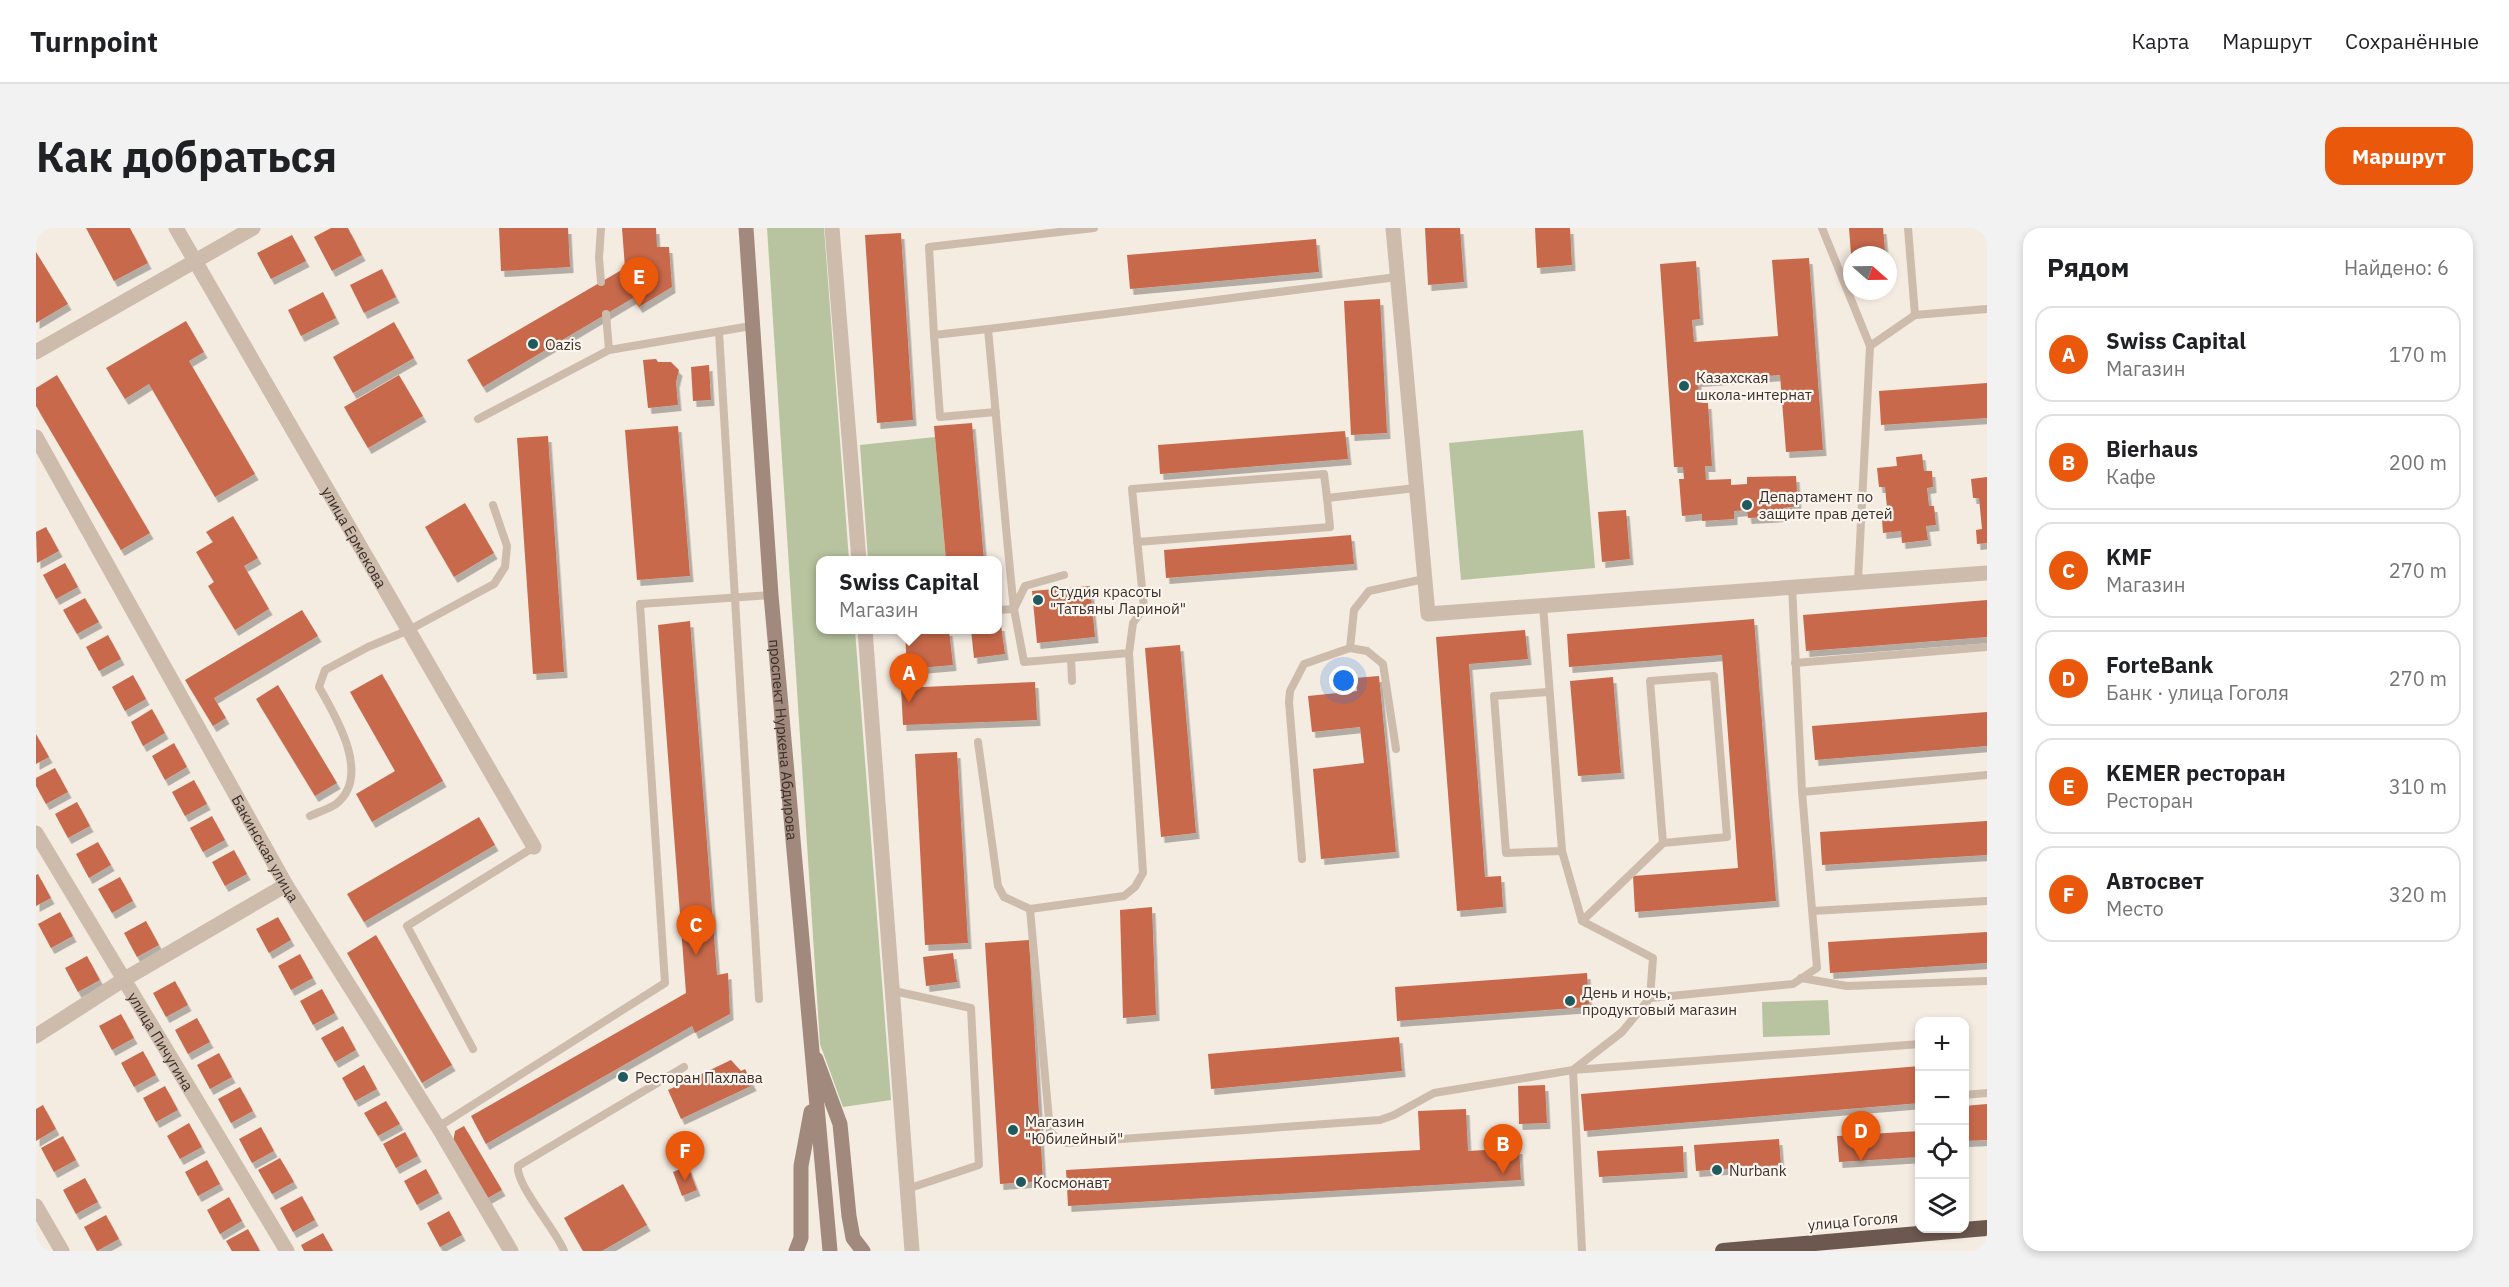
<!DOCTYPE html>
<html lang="ru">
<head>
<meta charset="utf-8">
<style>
  :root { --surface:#fff; --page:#f2f2f2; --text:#202124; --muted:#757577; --line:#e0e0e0; --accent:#ea580c }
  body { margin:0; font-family:"IBM Plex Sans",sans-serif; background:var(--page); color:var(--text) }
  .controls { position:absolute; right:18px; bottom:18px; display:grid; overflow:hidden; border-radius:12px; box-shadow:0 3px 9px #0003 }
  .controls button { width:54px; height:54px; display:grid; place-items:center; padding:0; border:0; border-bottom:2px solid var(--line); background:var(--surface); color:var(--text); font:30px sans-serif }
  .compass { position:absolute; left:1807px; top:18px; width:54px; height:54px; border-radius:50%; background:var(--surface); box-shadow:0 3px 9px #0003; rotate:110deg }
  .you { position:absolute; left:1308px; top:453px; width:21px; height:21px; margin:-15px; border:4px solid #fff; border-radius:50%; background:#1a73e8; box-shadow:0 0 0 9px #1a73e833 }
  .badge { display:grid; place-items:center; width:39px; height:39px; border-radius:50%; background:var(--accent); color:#fff; font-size:20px; font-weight:700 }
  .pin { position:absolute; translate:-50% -50px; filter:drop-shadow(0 2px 3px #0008) }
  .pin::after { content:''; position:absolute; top:32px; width:21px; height:18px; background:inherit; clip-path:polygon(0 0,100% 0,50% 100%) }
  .popup { position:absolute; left:780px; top:328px; width:186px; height:78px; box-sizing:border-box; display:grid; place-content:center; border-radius:12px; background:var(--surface); filter:drop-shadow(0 2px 4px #0005); font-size:20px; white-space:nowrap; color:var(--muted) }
  .popup b { font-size:22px; color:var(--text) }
  .popup::after { content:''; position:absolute; left:50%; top:100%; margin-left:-12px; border:12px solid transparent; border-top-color:var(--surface) }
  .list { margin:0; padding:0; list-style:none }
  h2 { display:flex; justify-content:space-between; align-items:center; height:78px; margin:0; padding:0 24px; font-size:26px }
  h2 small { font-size:20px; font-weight:400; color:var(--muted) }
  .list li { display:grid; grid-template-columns:39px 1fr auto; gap:18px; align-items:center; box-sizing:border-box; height:96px; margin:0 12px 12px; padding:0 12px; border:2px solid var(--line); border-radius:18px }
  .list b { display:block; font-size:22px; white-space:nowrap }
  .list p { margin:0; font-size:20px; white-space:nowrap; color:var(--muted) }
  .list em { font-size:20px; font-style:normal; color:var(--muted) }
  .icon { flex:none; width:33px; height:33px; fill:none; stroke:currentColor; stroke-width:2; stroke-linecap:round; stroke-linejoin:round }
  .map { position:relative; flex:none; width:1951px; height:1023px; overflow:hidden; border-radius:18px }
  header { display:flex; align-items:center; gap:36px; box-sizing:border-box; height:84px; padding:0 30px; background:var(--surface); border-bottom:2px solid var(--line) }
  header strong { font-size:28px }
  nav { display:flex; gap:33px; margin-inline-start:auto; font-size:21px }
  .intro { display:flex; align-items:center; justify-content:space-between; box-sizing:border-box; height:144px; padding:0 36px }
  h1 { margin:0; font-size:42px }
  .button { padding:15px 27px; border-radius:18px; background:var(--accent); color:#fff; font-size:21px; font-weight:700 }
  main { display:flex; gap:36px; padding:0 36px }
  aside { flex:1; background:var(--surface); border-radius:18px; box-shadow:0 3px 9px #0003 }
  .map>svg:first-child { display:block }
  .green { fill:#b8c4a0 }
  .building { fill:#c8694b; filter:url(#shadow) }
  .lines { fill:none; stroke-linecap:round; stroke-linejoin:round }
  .service { stroke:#cdbbac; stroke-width:8 }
  .minor { stroke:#cdbbac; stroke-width:15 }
  .secondary { stroke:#a18a7d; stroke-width:15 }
  .trunk { stroke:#6c584f; stroke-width:16 }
  .poi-dot { fill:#1f5a5e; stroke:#fbf5ee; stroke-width:2 }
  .labels { text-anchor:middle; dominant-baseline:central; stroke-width:4.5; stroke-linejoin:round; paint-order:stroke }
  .poi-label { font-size:15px; fill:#3b302b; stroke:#fbf5ee; text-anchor:start }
  .street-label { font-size:15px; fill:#3b302b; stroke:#fbf5ee }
</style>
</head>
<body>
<header>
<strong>Turnpoint</strong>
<nav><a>Карта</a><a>Маршрут</a><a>Сохранённые</a></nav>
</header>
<div class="intro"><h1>Как добраться</h1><a class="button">Маршрут</a></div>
<main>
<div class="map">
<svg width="1951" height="1023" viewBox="0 0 1951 1023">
  <defs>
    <filter id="shadow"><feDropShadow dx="3.5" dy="6" stdDeviation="0" flood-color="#0004"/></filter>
  </defs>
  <rect width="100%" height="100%" fill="#f4ebe1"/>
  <g class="green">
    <polygon points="731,0 788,0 813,332 784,332 784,402 819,402 855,872 807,879 784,816"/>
    <polygon points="1547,202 1559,340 1425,352 1413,215"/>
    <polygon points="899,209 910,332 832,332 824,217"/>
    <polygon points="1792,772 1794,807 1727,809 1726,774"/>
  </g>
  <g class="building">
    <polygon points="50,0 94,0 112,35 78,53"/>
    <polygon points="295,0 312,0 326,27 296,43 278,9"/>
    <polygon points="463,0 532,0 534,39 465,43"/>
    <polygon points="586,0 620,0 621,19 633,19 636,59 603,79 597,70 447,159 431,132 589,40"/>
    <polygon points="1389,0 1424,0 1428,54 1392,57"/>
    <polygon points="1499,0 1534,0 1536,37 1501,40"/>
    <polygon points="1813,0 1847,0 1849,23 1815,26"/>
    <polygon points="865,5 877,192 841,195 829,7"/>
    <polygon points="256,7 270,33 235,51 221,25"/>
    <polygon points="1280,11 1283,44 1094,61 1091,27"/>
    <polygon points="0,24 32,76 0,95"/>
    <polygon points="1773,30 1787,222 1750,224 1744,147 1662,153 1664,175 1672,175 1676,238 1669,238 1670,252 1695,251 1695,257 1711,256 1711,249 1760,248 1762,278 1747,280 1747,288 1712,290 1711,282 1698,283 1698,291 1666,293 1666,286 1646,288 1643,251 1648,251 1647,239 1638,239 1624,36 1660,33 1664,91 1656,92 1658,114 1742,108 1736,32"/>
    <polygon points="346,41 360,69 328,85 314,57"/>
    <polygon points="287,64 300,90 265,108 252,82"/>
    <polygon points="1344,71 1351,205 1315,207 1308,73"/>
    <polygon points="150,93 168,124 153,133 219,246 179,269 113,156 89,171 70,140"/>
    <polygon points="358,94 378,130 317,165 297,129"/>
    <polygon points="620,131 622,134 635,134 643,142 640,154 642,177 612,180 607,132"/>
    <polygon points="673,137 675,172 657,173 655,139"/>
    <polygon points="21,147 114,305 85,322 0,178 0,160"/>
    <polygon points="363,147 387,188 332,220 308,179"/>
    <polygon points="1951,155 1951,190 1845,197 1843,163"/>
    <polygon points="936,195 948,332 910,332 898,198"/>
    <polygon points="642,198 654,348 601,352 589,202"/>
    <polygon points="1309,203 1312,231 1124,246 1122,217"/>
    <polygon points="512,208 528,444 497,446 481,210"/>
    <polygon points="1886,226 1888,243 1896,243 1897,259 1891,260 1893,278 1898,278 1900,297 1890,298 1892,312 1866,315 1865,303 1847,305 1846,291 1852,290 1849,259 1843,259 1841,240 1861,238 1860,229"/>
    <polygon points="1951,249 1951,315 1941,316 1940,302 1946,301 1943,270 1937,270 1935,251"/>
    <polygon points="429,275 458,325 418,349 389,299"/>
    <polygon points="1590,282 1594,331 1566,334 1562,284"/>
    <polygon points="197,288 222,330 208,338 233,381 199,402 172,358 178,354 160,324 177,314 170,304"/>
    <polygon points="10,299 23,323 1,335 0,304"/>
    <polygon points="1315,307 1318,336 1130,350 1128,322"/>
    <polygon points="29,335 42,359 20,371 7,347"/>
    <polygon points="1054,358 1059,409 1001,415 996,363"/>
    <polygon points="49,370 63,394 41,406 27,382"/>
    <polygon points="1951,372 1951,409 1770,423 1767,387"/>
    <polygon points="266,382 282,408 178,470 190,490 177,498 149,452"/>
    <polygon points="1718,391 1740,673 1599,684 1597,648 1702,640 1686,427 1533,439 1531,406"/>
    <polygon points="654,393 681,747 692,745 694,786 659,805 656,798 450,916 435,888 650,765 622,397"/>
    <polygon points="962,397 965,397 969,426 938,430 935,402 962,402"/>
    <polygon points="902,402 913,402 917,437 871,441 869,405"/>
    <polygon points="1489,402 1492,431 1433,436 1449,649 1465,648 1467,679 1421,683 1400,409"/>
    <polygon points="72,407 85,431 63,443 50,419"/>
    <polygon points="1144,417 1160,605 1125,609 1109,420"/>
    <polygon points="346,446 407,553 336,594 320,566 359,543 314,464"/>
    <polygon points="97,447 110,471 89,483 76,459"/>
    <polygon points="1343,448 1360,624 1285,631 1277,541 1328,535 1324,499 1276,504 1272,468 1321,463 1319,450"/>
    <polygon points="1577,449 1585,545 1542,548 1534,453"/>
    <polygon points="999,454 1001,492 867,497 865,460"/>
    <polygon points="242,457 301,555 279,568 220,471"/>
    <polygon points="116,481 129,505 107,518 95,494"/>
    <polygon points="1951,484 1951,518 1779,532 1776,498"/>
    <polygon points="0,506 13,529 0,536"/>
    <polygon points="138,515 151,539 129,552 116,528"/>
    <polygon points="921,524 932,715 889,717 879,526"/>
    <polygon points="19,540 32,564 10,576 0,558 0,550"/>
    <polygon points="158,552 171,576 149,588 136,564"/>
    <polygon points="41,574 54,598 32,610 19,586"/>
    <polygon points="176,588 189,612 167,624 154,600"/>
    <polygon points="443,589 459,617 328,694 311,666"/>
    <polygon points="1951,593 1951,627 1786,637 1784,604"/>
    <polygon points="62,614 75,637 53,650 40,626"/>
    <polygon points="198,622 211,646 189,658 176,634"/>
    <polygon points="2,646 15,670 0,678 0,647"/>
    <polygon points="84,649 97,673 76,685 62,661"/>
    <polygon points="1116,679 1120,787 1087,790 1084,682"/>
    <polygon points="24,684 37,708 15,720 2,696"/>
    <polygon points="242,689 255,712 233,725 220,701"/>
    <polygon points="110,693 123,717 101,729 88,705"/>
    <polygon points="1951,704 1951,735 1794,745 1792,714"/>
    <polygon points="340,707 416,837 386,855 311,725"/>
    <polygon points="993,712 1007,953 964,956 949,715"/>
    <polygon points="917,725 921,754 890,758 887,729"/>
    <polygon points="264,726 277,750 255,762 242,738"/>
    <polygon points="51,728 64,752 42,764 29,740"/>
    <polygon points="1551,745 1553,779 1361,793 1359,759"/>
    <polygon points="139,753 152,777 130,789 117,765"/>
    <polygon points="286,761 299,785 277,797 264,773"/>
    <polygon points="85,786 98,810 76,822 63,798"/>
    <polygon points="161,790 174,814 152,826 139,802"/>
    <polygon points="307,798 320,822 299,834 285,810"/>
    <polygon points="1363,809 1366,843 1175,861 1172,826"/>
    <polygon points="107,823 120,847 98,859 85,835"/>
    <polygon points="183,825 196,849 174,861 161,837"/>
    <polygon points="695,832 705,843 709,841 717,857 645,891 632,862"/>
    <polygon points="328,837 341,861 319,873 306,850"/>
    <polygon points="1884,838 1884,875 1548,903 1545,866"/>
    <polygon points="1509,857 1511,895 1483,896 1482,858"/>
    <polygon points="129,858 142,882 120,894 107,870"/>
    <polygon points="204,859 217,883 195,895 182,871"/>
    <polygon points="350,873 364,896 342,908 328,885"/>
    <polygon points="1951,876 1951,912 1928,913 1928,878"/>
    <polygon points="7,877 20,901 0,913 0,881"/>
    <polygon points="1430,881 1432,923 1483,920 1485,952 1032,978 1030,942 1384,922 1382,883"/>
    <polygon points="153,895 166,919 144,931 131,908"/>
    <polygon points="428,898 466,962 450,971 417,915 419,903"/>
    <polygon points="225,899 238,923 216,935 203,911"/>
    <polygon points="1884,903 1884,929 1803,934 1801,908"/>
    <polygon points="369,904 382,928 360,940 347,916"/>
    <polygon points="27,908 40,932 18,944 5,920"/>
    <polygon points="1743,911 1745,937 1660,943 1658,917"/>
    <polygon points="1647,918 1648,944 1563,949 1561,923"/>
    <polygon points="244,930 258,954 236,966 222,942"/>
    <polygon points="171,932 184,956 162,968 149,944"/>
    <polygon points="652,938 661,962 646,968 637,944"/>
    <polygon points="390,941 403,965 381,977 368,953"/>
    <polygon points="49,950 62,974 40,986 27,962"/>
    <polygon points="587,956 611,997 566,1023 547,1023 528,990"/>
    <polygon points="266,968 279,992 257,1004 244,980"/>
    <polygon points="193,969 206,993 184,1006 171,982"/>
    <polygon points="413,983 426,1007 404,1019 391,995"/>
    <polygon points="70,987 83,1011 61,1023 48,999"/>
    <polygon points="212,1001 224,1023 196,1023 190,1013"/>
    <polygon points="287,1005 297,1023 268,1023 265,1017"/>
  </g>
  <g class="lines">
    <g class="service">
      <polyline points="1786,0 1834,118 1822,353"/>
      <polyline points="1872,0 1879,87"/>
      <polyline points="565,54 563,30 565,0"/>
      <polyline points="570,86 573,122 715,98"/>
      <polyline points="952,101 1361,49"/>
      <polyline points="683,104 723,771"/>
      <polyline points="898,107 893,19 1058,0"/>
      <polyline points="1834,118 1879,87 1951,81"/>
      <path d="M960 184 904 189 898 107 952 101C961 194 968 287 978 381L989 358 1028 347"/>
      <polyline points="442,191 573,122"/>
      <polyline points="1101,314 1294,299 1291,270"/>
      <polyline points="1507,377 1526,623 1546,693 1617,730 1614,770 1586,804 1537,842 1546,1023"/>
      <polyline points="962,382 978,381 988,434 1093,425 1097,395 1108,380 1096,261 1288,246 1291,270 1380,260"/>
      <polyline points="1035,430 1036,453"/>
      <polyline points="1759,435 1951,419"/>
      <polyline points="1512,464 1458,468 1470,625 1526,623"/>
      <polyline points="942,514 962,658 968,669 994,681 1088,668 1099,659 1107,645 1093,425"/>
      <polyline points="1360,521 1347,436 1331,423 1314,420 1318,382 1333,363 1388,351"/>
      <polyline points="1766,564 1951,547"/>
      <path d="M274 588C282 584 293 581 300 576 336 548 300 489 283 459L289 442 332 419 373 402 458 356 469 339 471 318 457 277"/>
      <polyline points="1266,631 1253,474 1254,463 1268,436 1314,420"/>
      <polyline points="994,681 1014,903 1022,912 1031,915 1344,892 1358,887 1398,865 1537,842 1884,816"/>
      <polyline points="1777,683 1951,673"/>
      <polyline points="1546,693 1627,615 1691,609 1678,448 1614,453 1627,615"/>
      <polyline points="1765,750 1811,758 1951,753"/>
      <polyline points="858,763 935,780 943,937 871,961"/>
      <polyline points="1614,770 1757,756 1781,740 1766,564 1756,358"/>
      <polyline points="437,821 371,698 498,619"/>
      <polyline points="1928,867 1951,865"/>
      <polyline points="402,899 629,755 604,376 735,367"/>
      <path d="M528 1023C520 1002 479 956 482 938L648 839"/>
    </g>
    <g class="minor">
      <path id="s1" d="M140 0 498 619"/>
      <polyline points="796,0 823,332"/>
      <polyline points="1357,0 1392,386 1951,345"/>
      <polyline points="0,124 217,0"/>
      <path id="s2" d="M0 209 250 657 402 899 475 1023"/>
      <polyline points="829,402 876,1023"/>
      <path id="s3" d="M0 605 251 1023"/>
      <polyline points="0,808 87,752 250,657"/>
      <polyline points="0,978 26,1023"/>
    </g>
    <g class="secondary">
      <path id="s4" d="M710 0 735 367 794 1023"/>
      <polyline points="780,831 804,896 813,988 817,1010 827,1023"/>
      <polyline points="760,1023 765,1010 765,938 775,884"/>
    </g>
    <polyline class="trunk" points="1687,1023 1951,1000"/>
  </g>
  <g class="poi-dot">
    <circle cx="497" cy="116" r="6"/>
    <circle cx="1648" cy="158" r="6"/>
    <circle cx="1711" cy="277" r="6"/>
    <circle cx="1002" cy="372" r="6"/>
    <circle cx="1534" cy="773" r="6"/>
    <circle cx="587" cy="849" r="6"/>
    <circle cx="977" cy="902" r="6"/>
    <circle cx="1681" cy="942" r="6"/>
    <circle cx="985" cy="954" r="6"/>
  </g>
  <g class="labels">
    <g class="poi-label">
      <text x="509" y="116">Oazis</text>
      <text x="1660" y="149">Казахская<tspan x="1660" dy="17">школа-интернат</tspan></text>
      <text x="1723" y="268">Департамент по<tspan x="1723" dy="17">защите прав детей</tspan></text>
      <text x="1014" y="363">Студия красоты<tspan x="1014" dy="17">"Татьяны Лариной"</tspan></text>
      <text x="1546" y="764">День и ночь,<tspan x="1546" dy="17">продуктовый магазин</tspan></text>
      <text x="599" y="849">Ресторан Пахлава</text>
      <text x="989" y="893">Магазин<tspan x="989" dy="17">"Юбилейный"</tspan></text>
      <text x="1693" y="942">Nurbank</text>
      <text x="997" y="954">Космонавт</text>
    </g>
    <g class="street-label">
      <text stroke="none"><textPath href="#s1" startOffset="357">улица Ермекова</textPath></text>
      <text stroke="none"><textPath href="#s4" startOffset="513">проспект Нуркена Абдирова</textPath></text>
      <text stroke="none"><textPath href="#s2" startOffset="471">Бакинская улица</textPath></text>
      <text stroke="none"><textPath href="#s3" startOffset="243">улица Пичугина</textPath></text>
      <text transform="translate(1817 993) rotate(-5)">улица Гоголя</text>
    </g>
  </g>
</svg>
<div class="controls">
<button>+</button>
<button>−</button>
<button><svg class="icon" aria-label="locate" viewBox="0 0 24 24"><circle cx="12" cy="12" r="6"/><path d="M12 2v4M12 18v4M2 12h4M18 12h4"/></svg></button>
<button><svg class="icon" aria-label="layers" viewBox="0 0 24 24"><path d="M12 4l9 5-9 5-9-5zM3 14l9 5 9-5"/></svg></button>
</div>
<svg class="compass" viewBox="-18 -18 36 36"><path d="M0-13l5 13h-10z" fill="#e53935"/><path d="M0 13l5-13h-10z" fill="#757577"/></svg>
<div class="you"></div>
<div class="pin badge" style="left:873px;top:475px">A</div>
<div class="popup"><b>Swiss Capital</b>Магазин</div>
<div class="pin badge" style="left:1467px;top:946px">B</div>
<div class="pin badge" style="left:660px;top:727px">C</div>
<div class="pin badge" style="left:1825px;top:933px">D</div>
<div class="pin badge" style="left:603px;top:79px">E</div>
<div class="pin badge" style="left:649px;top:953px">F</div>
</div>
<aside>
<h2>Рядом<small>Найдено: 6</small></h2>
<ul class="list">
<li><span class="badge">A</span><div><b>Swiss Capital</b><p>Магазин</p></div><em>170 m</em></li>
<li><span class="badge">B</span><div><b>Bierhaus</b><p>Кафе</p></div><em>200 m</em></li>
<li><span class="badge">C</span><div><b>KMF</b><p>Магазин</p></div><em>270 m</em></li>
<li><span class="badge">D</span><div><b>ForteBank</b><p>Банк · улица Гоголя</p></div><em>270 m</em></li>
<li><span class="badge">E</span><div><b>KEMER ресторан</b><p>Ресторан</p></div><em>310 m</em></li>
<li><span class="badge">F</span><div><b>Автосвет</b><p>Место</p></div><em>320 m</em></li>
</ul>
</aside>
</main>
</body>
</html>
